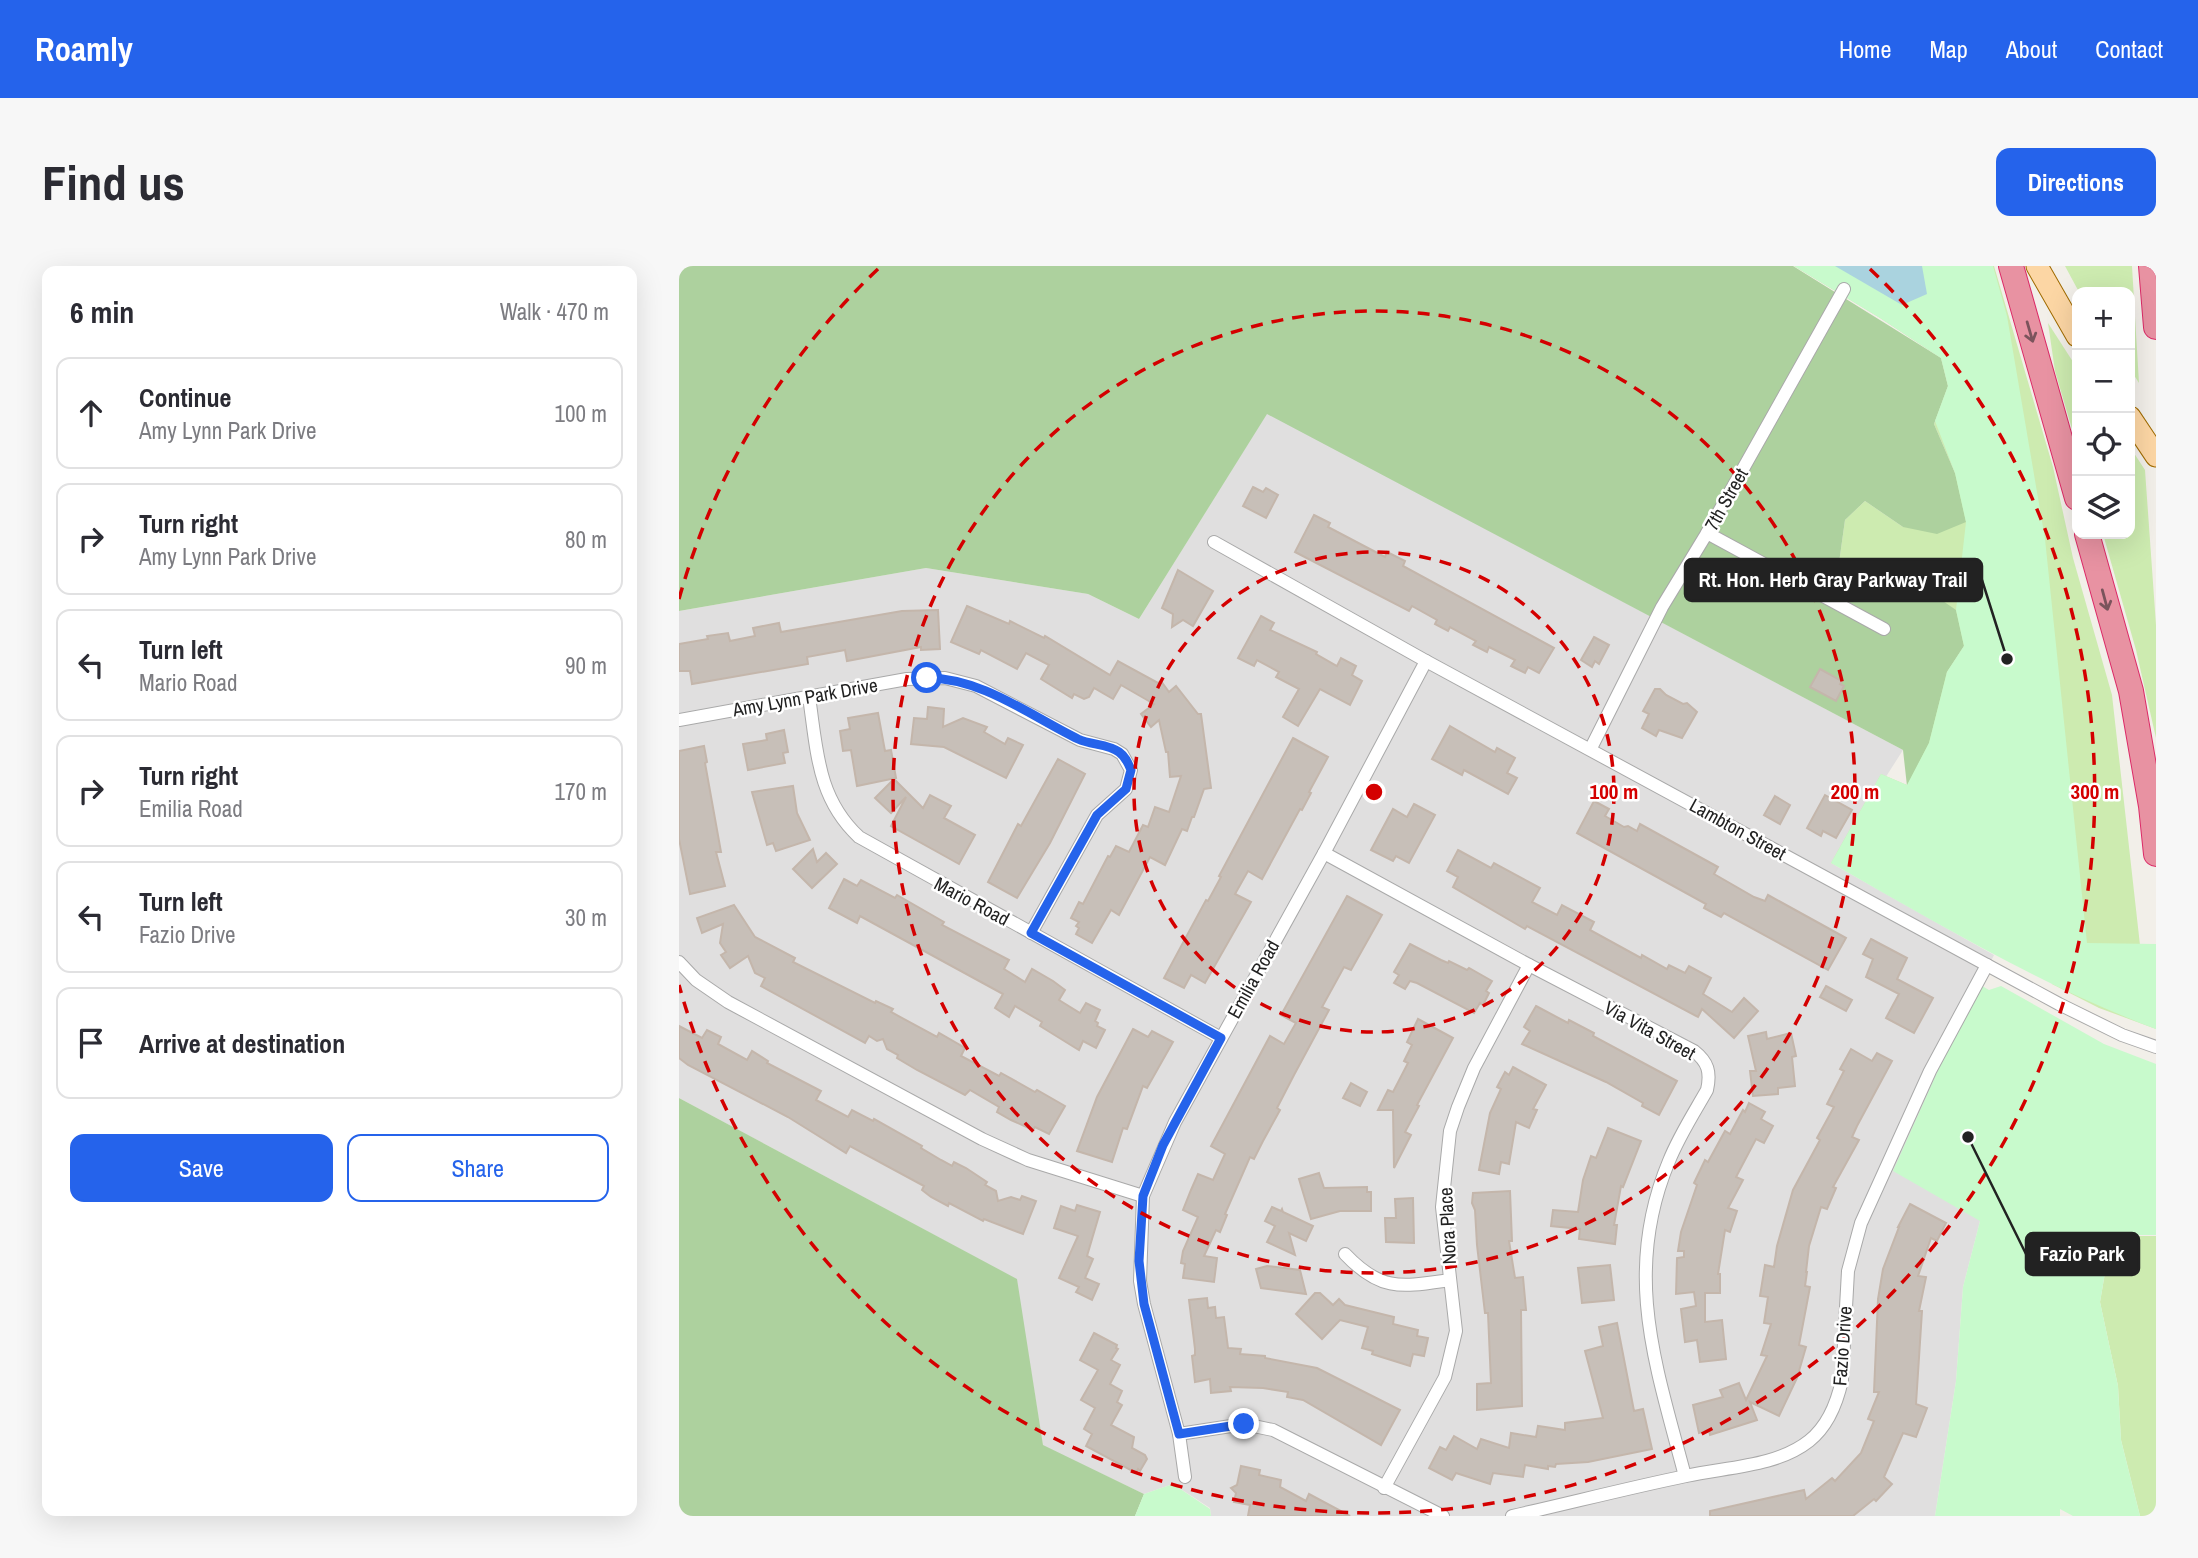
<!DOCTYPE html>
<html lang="en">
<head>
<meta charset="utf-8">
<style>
  :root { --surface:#fff; --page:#f7f7f7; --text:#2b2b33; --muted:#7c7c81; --line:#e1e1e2; --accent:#2563eb }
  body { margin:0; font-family:"Archivo Narrow",sans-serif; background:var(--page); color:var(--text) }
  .controls { position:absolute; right:21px; top:21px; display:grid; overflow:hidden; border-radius:14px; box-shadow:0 7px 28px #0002 }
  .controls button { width:63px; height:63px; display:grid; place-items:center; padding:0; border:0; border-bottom:2px solid var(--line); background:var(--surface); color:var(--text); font:35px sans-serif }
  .stop { position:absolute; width:21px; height:21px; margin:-16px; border:5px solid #2563eb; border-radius:50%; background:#fff }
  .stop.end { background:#2563eb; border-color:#fff; box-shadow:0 2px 7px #0008 }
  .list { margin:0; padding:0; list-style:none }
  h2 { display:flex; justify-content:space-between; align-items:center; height:91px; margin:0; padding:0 28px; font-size:30px }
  h2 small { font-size:23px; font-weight:400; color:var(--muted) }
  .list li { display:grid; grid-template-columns:46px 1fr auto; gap:21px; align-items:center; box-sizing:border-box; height:112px; margin:0 14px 14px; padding:0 14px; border:2px solid var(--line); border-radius:14px }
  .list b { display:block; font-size:26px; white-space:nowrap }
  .list p { margin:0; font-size:23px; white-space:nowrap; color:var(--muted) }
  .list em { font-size:23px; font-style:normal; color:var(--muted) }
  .actions { display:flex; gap:14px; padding:21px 28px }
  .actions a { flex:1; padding:16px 0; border:2px solid var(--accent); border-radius:14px; text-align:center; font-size:24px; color:var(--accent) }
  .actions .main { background:var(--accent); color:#fff }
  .icon { flex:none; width:38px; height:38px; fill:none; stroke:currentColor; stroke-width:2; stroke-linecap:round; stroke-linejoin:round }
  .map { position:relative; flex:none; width:1477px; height:1250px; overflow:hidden; border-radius:14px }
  header { display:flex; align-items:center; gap:42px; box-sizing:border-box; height:98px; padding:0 35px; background:var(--accent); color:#fff }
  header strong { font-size:33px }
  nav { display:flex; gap:38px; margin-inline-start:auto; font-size:24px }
  .intro { display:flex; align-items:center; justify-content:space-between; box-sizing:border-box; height:168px; padding:0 42px }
  h1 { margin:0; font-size:49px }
  .button { padding:18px 32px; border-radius:14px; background:var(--accent); color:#fff; font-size:24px; font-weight:700 }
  main { display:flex; gap:42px; padding:0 42px }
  aside { flex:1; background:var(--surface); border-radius:14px; box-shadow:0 7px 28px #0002 }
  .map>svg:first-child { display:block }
  .residential { fill:#e0dfdf }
  .grass { fill:#cdebb0 }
  .forest { fill:#add19e }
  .park { fill:#c8facc }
  .water { fill:#aad3df }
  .building { fill:#c7bfb8; stroke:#c4b6ab; stroke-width:2 }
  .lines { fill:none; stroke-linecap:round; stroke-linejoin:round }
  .street-casing { stroke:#a9a9a9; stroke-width:14 }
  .primary-casing { stroke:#a06b00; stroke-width:23 }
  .highway-casing { stroke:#dc2a67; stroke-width:26 }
  .street { stroke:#fff; stroke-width:12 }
  .primary { stroke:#fcd6a4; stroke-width:21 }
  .highway { stroke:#e892a2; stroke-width:24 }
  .oneway { stroke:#7b545c }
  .route { stroke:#2563eb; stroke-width:9 }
  .ring { fill:none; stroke:#d40000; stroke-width:3.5; stroke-dasharray:12 9 }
  .labels { text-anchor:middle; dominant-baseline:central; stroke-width:5; stroke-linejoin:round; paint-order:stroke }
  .street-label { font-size:19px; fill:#222; stroke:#fff }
  .centre { fill:#d40000; stroke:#fff; stroke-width:3.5 }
  .ring-label { font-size:21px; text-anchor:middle; font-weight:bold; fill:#d40000; stroke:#fff; stroke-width:5; stroke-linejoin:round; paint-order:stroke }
  .leader { fill:none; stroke:#222; stroke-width:2.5 }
  .callout-dot { fill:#222; stroke:#fff; stroke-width:2.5 }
  .callout { fill:#222; stroke:#222; stroke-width:2.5 }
  .callout-label { font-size:21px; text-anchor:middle; font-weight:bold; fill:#fff }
</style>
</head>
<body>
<header>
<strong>Roamly</strong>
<nav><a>Home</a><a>Map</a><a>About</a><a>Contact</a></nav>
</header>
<div class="intro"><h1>Find us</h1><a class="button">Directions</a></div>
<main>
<aside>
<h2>6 min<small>Walk · 470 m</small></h2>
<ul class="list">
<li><svg class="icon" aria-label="ahead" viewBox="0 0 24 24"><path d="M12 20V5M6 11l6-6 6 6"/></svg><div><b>Continue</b><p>Amy Lynn Park Drive</p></div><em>100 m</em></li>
<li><svg class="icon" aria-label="right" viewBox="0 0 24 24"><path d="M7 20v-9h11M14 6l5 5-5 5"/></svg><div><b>Turn right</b><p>Amy Lynn Park Drive</p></div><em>80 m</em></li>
<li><svg class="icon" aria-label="left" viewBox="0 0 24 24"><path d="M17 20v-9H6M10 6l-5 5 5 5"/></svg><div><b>Turn left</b><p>Mario Road</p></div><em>90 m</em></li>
<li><svg class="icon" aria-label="right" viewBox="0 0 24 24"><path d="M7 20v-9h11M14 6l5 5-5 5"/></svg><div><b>Turn right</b><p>Emilia Road</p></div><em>170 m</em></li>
<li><svg class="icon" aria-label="left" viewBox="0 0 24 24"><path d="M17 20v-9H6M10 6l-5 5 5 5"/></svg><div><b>Turn left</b><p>Fazio Drive</p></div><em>30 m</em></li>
<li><svg class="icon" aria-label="arrive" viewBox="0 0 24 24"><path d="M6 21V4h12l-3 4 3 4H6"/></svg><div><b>Arrive at destination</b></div></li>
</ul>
<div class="actions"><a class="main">Save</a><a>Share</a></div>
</aside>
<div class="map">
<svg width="1477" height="1250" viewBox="0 0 1477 1250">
  <rect width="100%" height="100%" fill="#f2efe9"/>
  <polygon class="residential" points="588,147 1224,484 1152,597 1315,689 1278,764 1301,955 1284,1021 1277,1115 1256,1250 532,1250 531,1242 494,1218 465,1228 364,1180 337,1013 0,832 0,345 247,302 409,328 460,353"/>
  <g class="grass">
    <polygon points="1115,0 1280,0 1330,259 1215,628 1152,597 1202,508 1228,519 1268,406 1285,380 1175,312 1160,297 1166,254 1186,235 1224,261 1276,207 1255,158 1269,120 1262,92 1201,52"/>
    <polygon points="1294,0 1315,0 1374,201 1394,292 1433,429 1461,679 1477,763 1420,742 1373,718"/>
    <polygon points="1386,0 1453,0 1460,117 1451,103 1451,26 1400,26"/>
    <polygon points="1369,57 1398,102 1398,180 1376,105"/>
    <polygon points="1451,181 1466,204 1477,359 1477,472 1457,384 1424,268 1451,268"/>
    <polygon points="1440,970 1477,970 1477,1250 1461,1250 1442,1174 1439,1120 1421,1036 1432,972"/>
  </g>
  <g class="forest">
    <polygon points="0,0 1114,0 1262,92 1269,120 1255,158 1276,207 1287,256 1258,268 1224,261 1186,235 1166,254 1160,297 1205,329 1232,313 1277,344 1285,380 1268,406 1250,477 1228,520 1224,484 588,148 460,353 409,328 247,302 0,345"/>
    <polygon points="0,832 338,1013 364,1179 465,1228 456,1250 0,1250"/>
  </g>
  <g class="park">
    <path d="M1115 0H1314L1328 50 1366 273 1408 677 1477 678V763C1363 720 1258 657 1152 597L1202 508 1228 519 1250 477 1268 406 1285 380 1277 344 1287 256 1276 207 1256 155 1269 120 1262 92 1201 52Z"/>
    <polygon points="1298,717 1310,724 1322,720 1425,778 1477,798 1477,969 1441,969 1439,972 1432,972 1421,1036 1439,1120 1442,1174 1461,1250 1394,1250 1381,1243 1381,1250 1256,1250 1277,1115 1284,1021 1301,955 1214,905"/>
    <polygon points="494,1218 531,1243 532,1250 456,1250 465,1228"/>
  </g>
  <polygon class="water" points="1156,0 1243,0 1248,28 1223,39"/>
  <g class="building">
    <polygon points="574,221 584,226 587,222 599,229 587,252 564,240"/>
    <polygon points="635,249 651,257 649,261 706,291 708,286 726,295 724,300 875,382 860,407 849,401 846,407 832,400 836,394 810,381 808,386 794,379 797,375 771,361 769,365 756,358 758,354 733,340 730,345 616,286"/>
    <polygon points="499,304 534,325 514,360 504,354 493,361 494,348 483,342"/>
    <polygon points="288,340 330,358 331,355 365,372 366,370 431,409 439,395 479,417 482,415 490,426 497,420 519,448 522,448 532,522 525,523 515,551 513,551 508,565 503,563 486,599 471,591 440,649 432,644 413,677 397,668 400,662 397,660 400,656 392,652 400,636 404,638 429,590 431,591 437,580 450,586 464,559 469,561 476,541 490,546 502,510 491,511 489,486 487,486 480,454 472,461 462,448 475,438 442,419 434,433 415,422 410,431 405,433 395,428 393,432 362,413 370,399 347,387 338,403 302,384 300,388 272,376"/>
    <polygon points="259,344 261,383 242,384 242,381 168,395 166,384 128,391 129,398 13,418 11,405 0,405 0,378 29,373 28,370 49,367 51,375 76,370 74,362 100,357 102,366 223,345"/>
    <polygon points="582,350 595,357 591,364 638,386 637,388 658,400 662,392 677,400 673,409 683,415 671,439 641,423 619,460 604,451 620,423 597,411 600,406 578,394 575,400 559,392"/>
    <polygon points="915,371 930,379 920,398 916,395 913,401 902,394"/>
    <polygon points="1141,403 1163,415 1161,418 1165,420 1157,435 1131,421"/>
    <polygon points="976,423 981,423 987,429 1004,438 1008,437 1018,446 1003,472 980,464 977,470 963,462 970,448 964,445"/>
    <polygon points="249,441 265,443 264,461 284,452 308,461 305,466 326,478 329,472 344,479 327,512 265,481 232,478 235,452 248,453"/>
    <polygon points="199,447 206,485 212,484 217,512 178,520 172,484 164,485 161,465 171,463 169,452"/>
    <polygon points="771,460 816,486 818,482 836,492 828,507 838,512 829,528 785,504 783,509 753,493"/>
    <polygon points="105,464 109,486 104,487 106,497 69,504 64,478 88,474 87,468"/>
    <polygon points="614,472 649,491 630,526 632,527 623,544 621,543 583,613 569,605 556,628 572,636 526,717 512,709 505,722 485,712 527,634 529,635 542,611 540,610"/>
    <polygon points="25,480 28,496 26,497 42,586 37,586 46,620 11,628 0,573 0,485"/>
    <polygon points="379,493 406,508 371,577 338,632 309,616 339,558 342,560"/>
    <polygon points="215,513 244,542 251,529 272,540 265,552 296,569 280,598 212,560 227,531 212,547 196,532"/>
    <polygon points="114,520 118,547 131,574 97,585 94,577 88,579 73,526"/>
    <polygon points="1146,529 1173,544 1157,572 1144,565 1142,570 1128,562"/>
    <polygon points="1096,530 1111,539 1101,558 1085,549"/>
    <polygon points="915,535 930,543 926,550 945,561 949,560 958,565 961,558 1039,601 1035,608 1075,631 1086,635 1089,629 1167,672 1149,704 1045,647 1042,651 1025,642 1027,638 898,567"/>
    <polygon points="735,538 756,549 730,597 717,590 714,595 692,584 714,543 728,551"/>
    <polygon points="134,583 138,596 147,587 158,598 133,622 114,603"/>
    <polygon points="779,584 812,602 815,597 861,622 853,636 878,649 883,639 915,656 911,664 962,692 963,689 988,703 990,699 1006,707 1010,700 1032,712 1024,728 1053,746 1065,732 1079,745 1055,772 1023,743 1019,751 848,660 846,663 774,621 779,611 768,605"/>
    <polygon points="165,613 178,620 182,614 216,632 218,629 265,656 263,659 330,694 325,703 346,716 353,703 374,715 386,724 380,734 401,747 407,737 421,744 416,755 419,757 418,760 426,764 417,782 404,775 400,784 361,760 363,756 336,740 330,751 316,742 324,728 181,650 178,657 150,642"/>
    <polygon points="668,630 703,649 672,704 665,701 643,741 650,744 615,809 598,842 601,844 584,875 575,893 571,891 546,948 548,949 541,966 537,964 525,990 538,992 535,1016 504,1012 506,998 502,997 504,985 519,951 504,944 512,924 519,908 534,914 546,888 532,880 591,770 605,778 617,757 602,749"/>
    <polygon points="55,639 76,671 116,692 114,696 196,737 197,735 214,743 212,746 258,771 260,767 286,782 282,790 320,810 322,807 356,826 358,824 386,840 370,868 356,861 354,864 332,854 318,846 320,841 291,824 286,829 238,804 218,792 219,789 208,783 204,773 198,775 190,770 186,777 82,720 86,712 76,707 69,690 51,702 42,689 47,686 41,677 44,658 23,667 18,652"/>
    <polygon points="1192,673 1228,692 1218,713 1254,732 1235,767 1207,752 1220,728 1187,711 1194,693 1184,688"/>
    <polygon points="731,678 762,694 769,697 770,695 788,704 790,702 813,715 807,725 810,727 804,739 801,737 795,747 738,717 731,715 726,723 715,717 720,709 715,706"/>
    <polygon points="1147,720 1173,734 1167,745 1141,731"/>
    <polygon points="857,740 889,757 890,754 915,767 914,770 998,815 980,849 963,840 964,837 927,816 843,778 851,765 845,761"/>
    <polygon points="739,753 774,772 738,839 740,840 726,866 732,869 715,902 714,844 699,844 709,824 714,826 729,797 725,795 733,779 728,776"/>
    <polygon points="0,760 23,772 28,764 42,771 39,778 68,794 73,785 89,795 88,797 142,825 137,834 169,851 173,844 194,855 195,853 243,880 242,882 262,894 273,900 275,896 287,902 308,916 306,919 317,925 319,935 332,931 341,934 343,930 357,935 344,968 305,953 304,955 270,937 269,940 252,931 243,924 245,920 171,880 167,887 109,851 9,799 0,792"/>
    <polygon points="454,763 469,771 473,765 494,776 468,822 464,820 448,863 444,862 433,896 398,885 418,831"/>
    <polygon points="1087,766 1088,773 1112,767 1117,790 1113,791 1116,820 1099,822 1099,828 1074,830 1071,805 1077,805 1069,770"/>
    <polygon points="1172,783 1193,795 1198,787 1213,795 1178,860 1173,871 1180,874 1154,921 1157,922 1148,943 1142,941 1130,980 1127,1006 1128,1006 1126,1020 1131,1021 1120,1079 1127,1081 1118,1112 1100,1150 1071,1136 1078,1154 1031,1169 1030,1164 1020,1167 1014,1139 1044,1131 1041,1124 1060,1117 1067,1134 1088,1090 1082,1089 1092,1058 1085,1057 1089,1031 1081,1030 1086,999 1095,1001 1098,980 1114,924 1141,874 1138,872 1155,841 1148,838 1165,805 1161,803"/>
    <polygon points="834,801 867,819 854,843 858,844 850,862 837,856 830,898 822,896 820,908 800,904 811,847 822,823 818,821 826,806 830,809"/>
    <polygon points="672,817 688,826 681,840 664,832"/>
    <polygon points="1070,837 1086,846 1082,853 1094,860 1085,877 1077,873 1057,911 1064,914 1049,942 1058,945 1051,966 1046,964 1039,1008 1041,1008 1041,1027 1026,1027 1026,1056 1043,1054 1047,1093 1021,1096 1018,1074 1006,1076 1002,1043 1017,1040 1015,1026 997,1028 998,992 1005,991 1005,985 999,985 1002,966 1018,919 1015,917 1026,894 1029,896 1046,865 1051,868 1064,844 1066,846"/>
    <polygon points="929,862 962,875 944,921 942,920 935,959 938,959 936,978 900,973 901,963 872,960 874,944 899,946 904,914 912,890 917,892"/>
    <polygon points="640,907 645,922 688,921 688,926 692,926 692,945 661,945 632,953 620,913"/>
    <polygon points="831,925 833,975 830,975 836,1012 844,1011 847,1044 842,1044 843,1140 798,1144 798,1118 812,1117 809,1047 806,1047 798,979 796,944 793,937 794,927"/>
    <polygon points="734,932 735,977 707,976 706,952 717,952 716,933"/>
    <polygon points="1231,938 1267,957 1258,975 1252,972 1239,1010 1247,1011 1240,1045 1243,1045 1237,1138 1248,1142 1237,1171 1224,1167 1205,1211 1213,1218 1197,1235 1195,1233 1174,1250 1031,1250 1031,1245 1125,1224 1127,1233 1153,1212 1156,1215 1182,1187 1195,1155 1189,1153 1200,1126 1195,1126 1199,1033 1204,1003 1220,961 1219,961"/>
    <polygon points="398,939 421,946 408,990 414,993 406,1012 420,1018 413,1034 397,1026 400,1021 380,1012 399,970 375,962 382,940 396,945"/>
    <polygon points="593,941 602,945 603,943 604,946 634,960 627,975 610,967 616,989 588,976 596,960 586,955"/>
    <polygon points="931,999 935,1034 903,1037 899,1002"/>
    <polygon points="588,1000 621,1004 627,1028 582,1022 577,1003"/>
    <polygon points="636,1027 641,1027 654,1039 660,1033 666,1039 715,1051 714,1058 739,1064 738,1070 749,1072 745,1090 734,1088 731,1100 693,1088 694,1085 683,1082 689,1061 661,1054 643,1073 617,1048"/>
    <polygon points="528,1032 529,1042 536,1041 537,1052 545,1051 549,1082 562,1083 561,1088 586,1090 586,1092 638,1102 721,1144 702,1179 624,1134 608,1131 609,1126 584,1122 551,1121 552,1125 532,1127 531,1113 516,1116 513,1090 516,1089 516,1083 510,1034"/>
    <polygon points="938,1057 955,1145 964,1143 973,1183 909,1196 877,1198 876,1201 869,1200 869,1203 846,1199 844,1211 814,1207 811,1218 777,1207 773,1214 750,1202 761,1181 767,1184 775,1170 798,1183 802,1173 830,1182 832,1167 857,1171 859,1160 886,1164 886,1157 924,1152 906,1085 924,1080 920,1061"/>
    <polygon points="415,1067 438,1079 437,1082 439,1083 432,1094 441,1099 431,1118 443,1125 438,1136 443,1139 432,1159 455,1171 453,1182 466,1189 468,1193 461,1205 459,1203 457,1207 407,1180 413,1168 405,1163 416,1142 402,1134 419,1104 401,1094"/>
    <polygon points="562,1200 581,1204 580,1209 602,1214 601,1221 627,1235 630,1228 671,1250 569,1250 571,1239 555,1236 557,1227 552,1222 558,1219"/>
  </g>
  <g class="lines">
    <defs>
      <g id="street">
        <polyline points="1028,267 1205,363"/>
        <polyline points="535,276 747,395 1380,738 1443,769 1477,781"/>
        <path d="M130 431C138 484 138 532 180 571L542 772"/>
        <polyline points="0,454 228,413 266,412 297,420 401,474 435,483 443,488 452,504 447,523 418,549 352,667"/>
        <polyline points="912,482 983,341 1028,267 1165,23"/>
        <path d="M645 587 850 699 1015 785C1029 796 1032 806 1028 824 1015 847 1000 870 990 895 943 1007 977 1100 1006 1210"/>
        <polyline points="0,696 17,714 49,736 303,873 349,894 464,930"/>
        <path d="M666 988C702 1026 722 1021 771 1014"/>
        <polyline points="500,1168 565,1158 594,1164 764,1250"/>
        <polyline points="506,1211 500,1168 465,1038 461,1015 464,930 496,856 645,587 747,395"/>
        <polyline points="705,1222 766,1111 777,1065 763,941 771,865 779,841 795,802 850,699"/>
        <path d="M833 1250C891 1237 949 1222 1007 1210 1047 1201 1097 1201 1130 1175 1149 1160 1158 1137 1163 1114L1169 1005 1182 957 1251 805 1308 699"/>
      </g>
      <g id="primary">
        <polyline points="1358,0 1398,70"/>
        <polyline points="1451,151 1477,190"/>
      </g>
      <g id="highway">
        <polyline points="1332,0 1398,232"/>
        <polyline points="1472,0 1477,61"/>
        <polyline points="1408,268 1452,425 1472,540 1477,588"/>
      </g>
    </defs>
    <use href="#street" class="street-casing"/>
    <use href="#primary" class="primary-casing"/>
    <use href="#highway" class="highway-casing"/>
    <use href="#street" class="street"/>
    <use href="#primary" class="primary"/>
    <use href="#highway" class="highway"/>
  </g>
  <defs><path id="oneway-shaft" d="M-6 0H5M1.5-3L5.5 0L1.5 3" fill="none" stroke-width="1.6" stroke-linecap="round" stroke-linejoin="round" transform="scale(1.75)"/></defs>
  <g class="oneway">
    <use href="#oneway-shaft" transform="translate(1351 66) rotate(74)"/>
    <use href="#oneway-shaft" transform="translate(1426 334) rotate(75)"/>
  </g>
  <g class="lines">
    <path class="route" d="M248 412C303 412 350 449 399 473 412 479 429 478 440 486 447 491 449 497 452 504L447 523 418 549 352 667 542 772 484 879 464 930 460 995 465 1038 500 1168 565 1158"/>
  </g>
  <g class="ring">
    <circle cx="695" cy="526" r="240"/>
    <circle cx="695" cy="526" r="481"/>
    <path d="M0 333A721 721 0 0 1 199 3M1191 3A721 721 0 1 1 0 719"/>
  </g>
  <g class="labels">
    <g class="street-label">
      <text transform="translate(1047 233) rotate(-61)">7th Street</text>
      <text transform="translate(126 431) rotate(-10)">Amy Lynn Park Drive</text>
      <text transform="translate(1059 563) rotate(29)">Lambton Street</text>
      <text transform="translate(293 635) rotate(28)">Mario Road</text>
      <text transform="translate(574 713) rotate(-61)">Emilia Road</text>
      <text transform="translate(971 764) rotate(29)">Via Vita Street</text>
      <text transform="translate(768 960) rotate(-93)">Nora Place</text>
      <text transform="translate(1163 1080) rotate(-86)">Fazio Drive</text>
    </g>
  </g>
  <circle cx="695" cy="526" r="10" class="centre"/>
  <g class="ring-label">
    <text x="935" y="533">100 m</text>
    <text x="1176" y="533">200 m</text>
    <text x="1416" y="533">300 m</text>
  </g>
  <path class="leader" d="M1328 393L1303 314M1289 871L1347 988"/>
  <g class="callout-dot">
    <circle cx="1328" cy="393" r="7"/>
    <circle cx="1289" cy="871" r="7"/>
  </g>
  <g class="callout">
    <rect x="1006" y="293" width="297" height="42" rx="7"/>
    <rect x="1347" y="967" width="113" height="42" rx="7"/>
  </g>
  <g class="callout-label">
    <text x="1154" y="321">Rt. Hon. Herb Gray Parkway Trail</text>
    <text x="1403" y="995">Fazio Park</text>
  </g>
</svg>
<div class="controls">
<button>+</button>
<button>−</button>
<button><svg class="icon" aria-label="locate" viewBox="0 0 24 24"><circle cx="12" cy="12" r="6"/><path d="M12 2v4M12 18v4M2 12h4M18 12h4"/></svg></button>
<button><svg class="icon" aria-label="layers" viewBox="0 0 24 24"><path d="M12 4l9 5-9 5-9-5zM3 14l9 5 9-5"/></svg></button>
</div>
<div class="stop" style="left:248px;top:412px"></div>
<div class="stop end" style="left:565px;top:1158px"></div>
</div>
</main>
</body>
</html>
